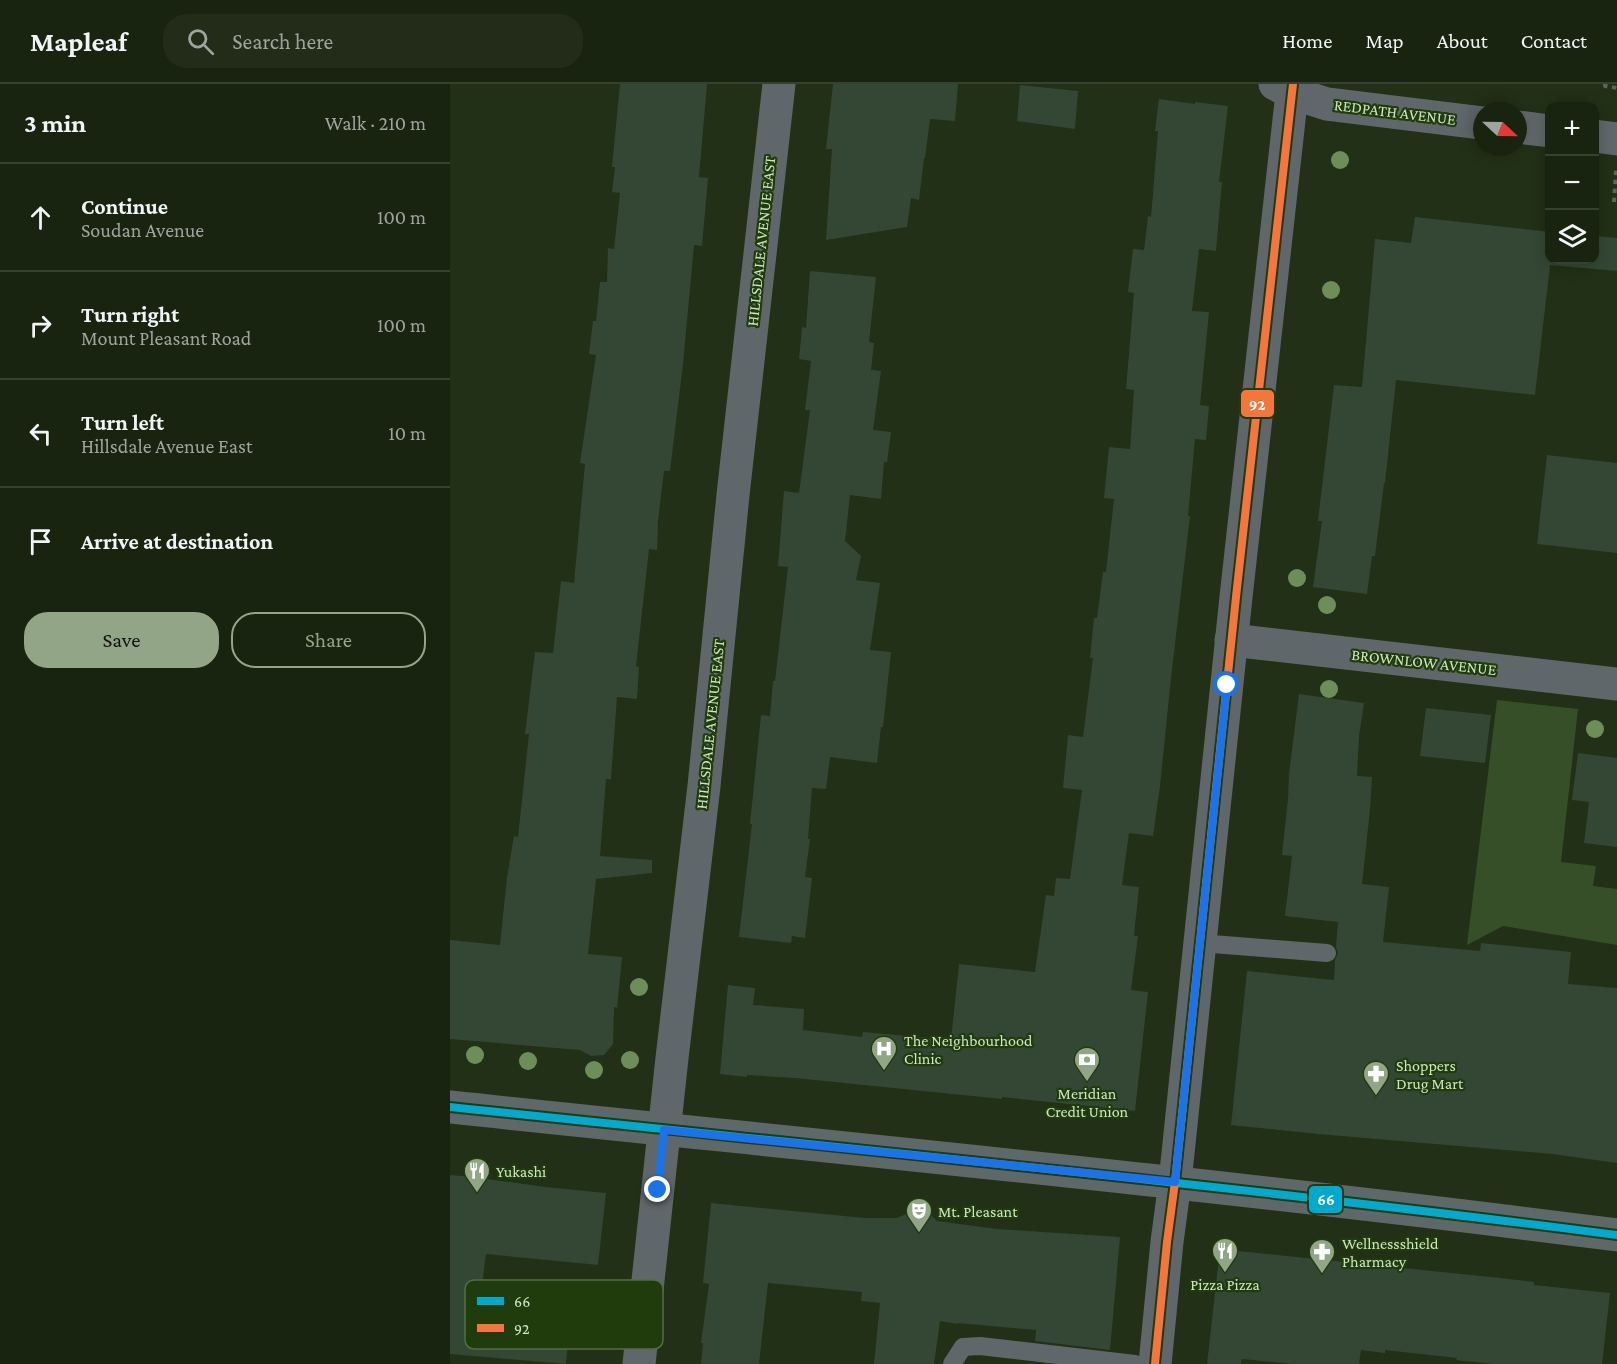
<!DOCTYPE html>
<html lang="en">
<head>
<meta charset="utf-8">
<style>
  :root { --surface:#192410; --page:#222c19; --text:#f1f3f6; --muted:#9fa49f; --line:#374130; --accent:#92a587 }
  body { margin:0; font-family:"Crimson Pro",serif; background:var(--page); color:var(--text) }
  .controls { position:absolute; right:18px; top:18px; display:grid; overflow:hidden; border-radius:12px; box-shadow:0 3px 15px #0003 }
  .controls button { width:54px; height:54px; display:grid; place-items:center; padding:0; border:0; border-bottom:2px solid var(--line); background:var(--surface); color:var(--text); font:30px sans-serif }
  .compass { position:absolute; left:1023px; top:18px; width:54px; height:54px; border-radius:50%; background:var(--surface); box-shadow:0 3px 15px #0003; rotate:112deg }
  .stop { position:absolute; width:18px; height:18px; margin:-14px; border:4px solid #1a73e8; border-radius:50%; background:#fff }
  .stop.end { background:#1a73e8; border-color:#fff; box-shadow:0 2px 6px #0008 }
  .list { margin:0; padding:0; list-style:none }
  h2 { display:flex; justify-content:space-between; align-items:center; height:78px; margin:0; padding:0 24px; font-size:26px }
  h2 small { font-size:20px; font-weight:400; color:var(--muted) }
  .list li { display:grid; grid-template-columns:39px 1fr auto; gap:18px; align-items:center; box-sizing:border-box; height:108px; padding:0 24px; border-top:2px solid var(--line) }
  .list b { display:block; font-size:22px; white-space:nowrap }
  .list p { margin:0; font-size:20px; white-space:nowrap; color:var(--muted) }
  .list em { font-size:20px; font-style:normal; color:var(--muted) }
  .actions { display:flex; gap:12px; padding:18px 24px }
  .actions a { flex:1; padding:14px 0; border:2px solid var(--accent); border-radius:24px; text-align:center; font-size:21px; color:var(--accent) }
  .actions .main { background:var(--accent); color:#111 }
  .icon { flex:none; width:33px; height:33px; fill:none; stroke:currentColor; stroke-width:2; stroke-linecap:round; stroke-linejoin:round }
  .map { position:relative; flex:none; width:1167px; height:1280px; overflow:hidden }
  header { display:flex; align-items:center; gap:36px; box-sizing:border-box; height:84px; padding:0 30px; background:var(--surface); border-bottom:2px solid var(--line) }
  header strong { font-size:28px }
  nav { display:flex; gap:33px; margin-inline-start:auto; font-size:21px }
  .search { width:420px; height:54px; background:var(--page); display:flex; align-items:center; gap:15px; box-sizing:border-box; padding:0 21px; border-radius:24px; color:var(--muted); font-size:22px }
  main { display:flex }
  aside { flex:1; background:var(--surface) }
  .map>svg:first-child { display:block }
  .green { fill:#374f28 }
  .building { fill:#344734 }
  .lines { fill:none; stroke-linecap:round; stroke-linejoin:round }
  .path { stroke:#5b645d; stroke-width:4; stroke-dasharray:4.5 4.5; stroke-linecap:butt }
  .lane { stroke:#5f676a; stroke-width:18 }
  .street { stroke:#5f676a; stroke-width:33 }
  .secondary { stroke:#5e6869; stroke-width:33 }
  .bus-1-casing { stroke:#203b0c; stroke-width:12 }
  .bus-2-casing { stroke:#203b0c; stroke-width:12 }
  .bus-1 { stroke:#00a9ce; stroke-width:8 }
  .bus-2 { stroke:#f5763a; stroke-width:8 }
  .tree { fill:#6d8e58 }
  .route { stroke:#1a73e8; stroke-width:8 }
  .labels { text-anchor:middle; dominant-baseline:central; stroke-width:4.5; stroke-linejoin:round; paint-order:stroke }
  .street-label { font-size:16px; fill:#cfe4c4; stroke:#203b0c }
  .poi-label { font-size:16px; fill:#cfe4c4; stroke:#203b0c; text-anchor:start }
  .key { fill:#203b0c; stroke:#556e43; stroke-width:1.5 }
  .key-label { font-size:16px; fill:#cfe4c4 }
  .line-badge { stroke:#203b0c; stroke-width:2 }
  .badge-label { font-size:16px; text-anchor:middle; font-weight:bold; fill:#fff }
</style>
</head>
<body>
<header>
<strong>Mapleaf</strong>
<div class="search"><svg class="icon" aria-label="search" viewBox="0 0 24 24"><circle cx="10" cy="10" r="6"/><path d="M15 15l6 6"/></svg>Search here</div>
<nav><a>Home</a><a>Map</a><a>About</a><a>Contact</a></nav>
</header>
<main>
<aside>
<h2>3 min<small>Walk · 210 m</small></h2>
<ul class="list">
<li><svg class="icon" aria-label="ahead" viewBox="0 0 24 24"><path d="M12 20V5M6 11l6-6 6 6"/></svg><div><b>Continue</b><p>Soudan Avenue</p></div><em>100 m</em></li>
<li><svg class="icon" aria-label="right" viewBox="0 0 24 24"><path d="M7 20v-9h11M14 6l5 5-5 5"/></svg><div><b>Turn right</b><p>Mount Pleasant Road</p></div><em>100 m</em></li>
<li><svg class="icon" aria-label="left" viewBox="0 0 24 24"><path d="M17 20v-9H6M10 6l-5 5 5 5"/></svg><div><b>Turn left</b><p>Hillsdale Avenue East</p></div><em>10 m</em></li>
<li><svg class="icon" aria-label="arrive" viewBox="0 0 24 24"><path d="M6 21V4h12l-3 4 3 4H6"/></svg><div><b>Arrive at destination</b></div></li>
</ul>
<div class="actions"><a class="main">Save</a><a>Share</a></div>
</aside>
<div class="map">
<svg width="1167" height="1280" viewBox="0 0 1167 1280">
  <rect width="100%" height="100%" fill="#213016"/>
  <polygon class="green" points="1047,616 1128,625 1111,778 1146,782 1143,802 1167,805 1167,861 1053,842 1017,861"/>
  <g class="building">
    <polygon points="170,0 257,0 249,93 258,94 252,162 244,161 233,280 220,387 214,387 208,437 207,466 199,465 186,582 189,583 187,615 167,613 161,695 156,695 150,772 202,776 202,789 146,795 138,870 172,873 167,924 164,923 163,960 154,971 141,972 130,966 0,955 0,856 50,861 57,793 64,752 68,753 79,650 75,650 85,568 103,569 111,497 124,499 135,380 130,379 146,271 139,270 143,237 146,237 150,198 157,198 158,164 164,165 170,109 162,108 165,83 162,83"/>
    <polygon points="383,0 508,0 505,37 480,35 475,74 474,74 469,116 461,114 457,143 376,156 382,65 376,65"/>
    <polygon points="570,1 628,7 625,45 567,37"/>
    <polygon points="709,15 745,20 745,18 778,22 769,98 772,98 766,167 749,165 742,227 759,228 750,321 759,322 756,356 745,355 738,432 740,432 721,594 710,702 703,752 679,749 672,801 689,803 684,852 688,852 681,906 698,908 685,1027 552,1013 552,1015 345,994 297,991 297,993 270,990 278,901 305,904 303,921 354,925 353,946 412,953 413,948 501,956 509,880 585,888 596,811 604,812 606,794 620,795 632,706 613,704 618,651 633,653 643,574 640,574 644,534 647,534 653,488 656,488 664,415 654,414 659,363 680,365 684,306 676,305 684,209 678,208 683,165 694,166 698,132 701,133 708,47 705,47"/>
    <polygon points="965,133 1100,148 1100,176 1144,176 1144,152 1167,154 1167,187 1100,181 1085,311 946,296 935,399 934,399 925,472 922,472 917,510 863,503 872,437 868,437 884,301 912,303 925,155 961,159"/>
    <polygon points="360,187 426,193 419,258 424,259 421,286 431,287 423,346 441,348 437,378 434,378 431,415 400,411 395,457 411,472 406,496 430,499 420,566 441,568 433,643 431,643 427,679 380,673 376,705 362,704 358,755 360,755 355,793 362,794 355,854 342,852 341,859 289,853 302,740 300,740 311,631 320,632 323,597 325,597 338,483 328,482 334,407 349,409 360,326 355,326 361,277 349,275 352,243 356,244"/>
    <polygon points="1097,371 1167,379 1167,469 1087,460"/>
    <polygon points="849,610 914,619 909,652 907,692 922,693 920,726 912,800 939,803 933,858 1030,867 1031,859 1121,868 1118,900 1167,904 1167,1079 1102,1070 868,1050 781,1041 797,887 884,896 885,876 888,869 886,863 888,838 835,832 842,772 832,771 838,715 839,690"/>
    <polygon points="976,624 1041,631 1035,679 970,672"/>
    <polygon points="1128,669 1167,674 1167,763 1134,759 1139,718 1122,716"/>
    <polygon points="0,1091 23,1093 95,1103 156,1109 148,1181 36,1170 27,1240 119,1249 116,1280 0,1270"/>
    <polygon points="261,1119 415,1134 446,1134 474,1124 487,1137 547,1145 670,1153 660,1266 585,1257 586,1246 508,1239 508,1240 490,1237 484,1280 424,1280 430,1219 411,1217 412,1208 318,1199 309,1280 251,1280 253,1259 251,1259 259,1200 253,1199"/>
    <polygon points="778,1166 1050,1194 1084,1198 1084,1201 1160,1209 1152,1280 1043,1280 1006,1276 1007,1274 935,1266 935,1269 911,1266 909,1280 843,1280 792,1275 791,1280 757,1280 769,1173"/>
  </g>
  <g class="lines">
    <g class="path">
      <polyline points="1155,0 1155,2 1167,4"/>
      <polyline points="1164,118 1166,86"/>
    </g>
    <g class="lane">
      <polyline points="750,859 877,869"/>
      <polyline points="502,1280 513,1263 530,1262 685,1280"/>
    </g>
    <g class="street">
      <polyline points="825,0 842,9 877,20 1032,39"/>
      <polyline points="1068,43 1100,47"/>
      <polyline points="1144,52 1167,55"/>
      <polyline points="781,556 1167,600"/>
      <polyline points="189,1280 222,974 254,702 283,411 329,0"/>
      <polyline points="705,1280 717,1158 725,1098 786,513 843,0"/>
    </g>
    <path class="secondary" d="M0 1023C389 1064 779 1101 1167 1151"/>
    <defs>
      <path id="bus-1" d="M0 1023C389 1064 779 1101 1167 1151"/>
      <polyline id="bus-2" points="705,1280 717,1158 725,1098 786,513 843,0"/>
    </defs>
    <use href="#bus-1" class="bus-1-casing"/>
    <use href="#bus-2" class="bus-2-casing"/>
    <use href="#bus-1" class="bus-1"/>
    <use href="#bus-2" class="bus-2"/>
  </g>
  <g class="tree">
    <circle cx="890" cy="76" r="9"/>
    <circle cx="881" cy="206" r="9"/>
    <circle cx="847" cy="494" r="9"/>
    <circle cx="877" cy="521" r="9"/>
    <circle cx="879" cy="605" r="9"/>
    <circle cx="1145" cy="645" r="9"/>
    <circle cx="189" cy="903" r="9"/>
    <circle cx="25" cy="971" r="9"/>
    <circle cx="180" cy="976" r="9"/>
    <circle cx="78" cy="977" r="9"/>
    <circle cx="144" cy="986" r="9"/>
  </g>
  <g class="lines">
    <polyline class="route" points="208,1106 214,1046 725,1098 777,601"/>
  </g>
  <defs>
    <symbol id="hospital-pin" viewBox="-11 -11 22 30"><path d="M0 17L-7.5 6A9.5 9.5 0 1 1 7.5 6Z" fill="#92a587" stroke="#203b0c"/><path d="M-5-5h3v3.5h4V-5h3V5h-3V1.5h-4V5h-3Z" fill="#fff"/></symbol>
    <symbol id="bank-pin" viewBox="-11 -11 22 30"><path d="M0 17L-7.5 6A9.5 9.5 0 1 1 7.5 6Z" fill="#92a587" stroke="#203b0c"/><path d="M-6-4H6V4H-6ZM0-2.3a2.3 2.3 0 1 0 0 4.6a2.3 2.3 0 1 0 0-4.6Z" fill="#fff"/></symbol>
    <symbol id="pharmacy-pin" viewBox="-11 -11 22 30"><path d="M0 17L-7.5 6A9.5 9.5 0 1 1 7.5 6Z" fill="#92a587" stroke="#203b0c"/><path d="M-2-6h4v4h4v4h-4v4h-4v-4h-4v-4h4Z" fill="#fff"/></symbol>
    <symbol id="restaurant-pin" viewBox="-11 -11 22 30"><path d="M0 17L-7.5 6A9.5 9.5 0 1 1 7.5 6Z" fill="#92a587" stroke="#203b0c"/><path d="M-5-6h1v4h1v-4h1v4h1v-4h1v5L-1.5 .5V6h-2V.5L-5-1ZM5-6V6H3V1.5H1.5Q1.5-4 5-6Z" fill="#fff"/></symbol>
    <symbol id="theatre-pin" viewBox="-11 -11 22 30"><path d="M0 17L-7.5 6A9.5 9.5 0 1 1 7.5 6Z" fill="#92a587" stroke="#203b0c"/><path d="M-5-5.5Q0-4 5-5.5V0Q5 5 0 6Q-5 5-5 0ZM-3.3-2.5H-1v1.5H-3.3ZM1-2.5H3.3v1.5H1ZM-2.8 1Q0 5.5 2.8 1Z" fill="#fff"/></symbol>
  </defs>
  <g fill-rule="evenodd">
    <use href="#hospital-pin" x="419" y="950" width="30" height="40"/>
    <use href="#bank-pin" x="622" y="961" width="30" height="40"/>
    <use href="#pharmacy-pin" x="911" y="975" width="30" height="40"/>
    <use href="#restaurant-pin" x="12" y="1072" width="30" height="40"/>
    <use href="#theatre-pin" x="454" y="1112" width="30" height="40"/>
    <use href="#restaurant-pin" x="760" y="1152" width="30" height="40"/>
    <use href="#pharmacy-pin" x="857" y="1153" width="30" height="40"/>
  </g>
  <g class="labels">
    <g class="street-label">
      <text transform="translate(945 28) rotate(7)">REDPATH AVENUE</text>
      <text transform="translate(311 157) rotate(-84)">HILLSDALE AVENUE EAST</text>
      <text transform="translate(974 578) rotate(6)">BROWNLOW AVENUE</text>
      <text transform="translate(260 640) rotate(-84)">HILLSDALE AVENUE EAST</text>
    </g>
    <g class="poi-label">
      <text x="454" y="956">The Neighbourhood<tspan x="454" dy="18">Clinic</tspan></text>
      <text x="946" y="981">Shoppers<tspan x="946" dy="18">Drug Mart</tspan></text>
      <text x="637" y="1009" text-anchor="middle">Meridian<tspan x="637" dy="18">Credit Union</tspan></text>
      <text x="46" y="1087">Yukashi</text>
      <text x="488" y="1127">Mt. Pleasant</text>
      <text x="892" y="1159">Wellnessshield<tspan x="892" dy="18">Pharmacy</tspan></text>
      <text x="775" y="1200" text-anchor="middle">Pizza Pizza</text>
    </g>
  </g>
  <rect x="15" y="1196" width="198" height="69" rx="9" class="key"/>
  <rect x="27" y="1213" width="27" height="8" fill="#00a9ce"/>
  <rect x="27" y="1240" width="27" height="8" fill="#f5763a"/>
  <g class="key-label">
    <text x="64" y="1223">66</text>
    <text x="64" y="1250">92</text>
  </g>
  <g class="line-badge">
    <rect x="790" y="305" width="35" height="29" rx="6" fill="#f5763a"/>
    <rect x="858" y="1101" width="35" height="29" rx="6" fill="#00a9ce"/>
  </g>
  <g class="badge-label">
    <text x="807" y="326">92</text>
    <text x="876" y="1121">66</text>
  </g>
</svg>
<div class="controls">
<button>+</button>
<button>−</button>
<button><svg class="icon" aria-label="layers" viewBox="0 0 24 24"><path d="M12 4l9 5-9 5-9-5zM3 14l9 5 9-5"/></svg></button>
</div>
<svg class="compass" viewBox="-18 -18 36 36"><path d="M0-13l5 13h-10z" fill="#e53935"/><path d="M0 13l5-13h-10z" fill="#9fa49f"/></svg>
<div class="stop" style="left:777px;top:601px"></div>
<div class="stop end" style="left:208px;top:1106px"></div>
</div>
</main>
</body>
</html>
